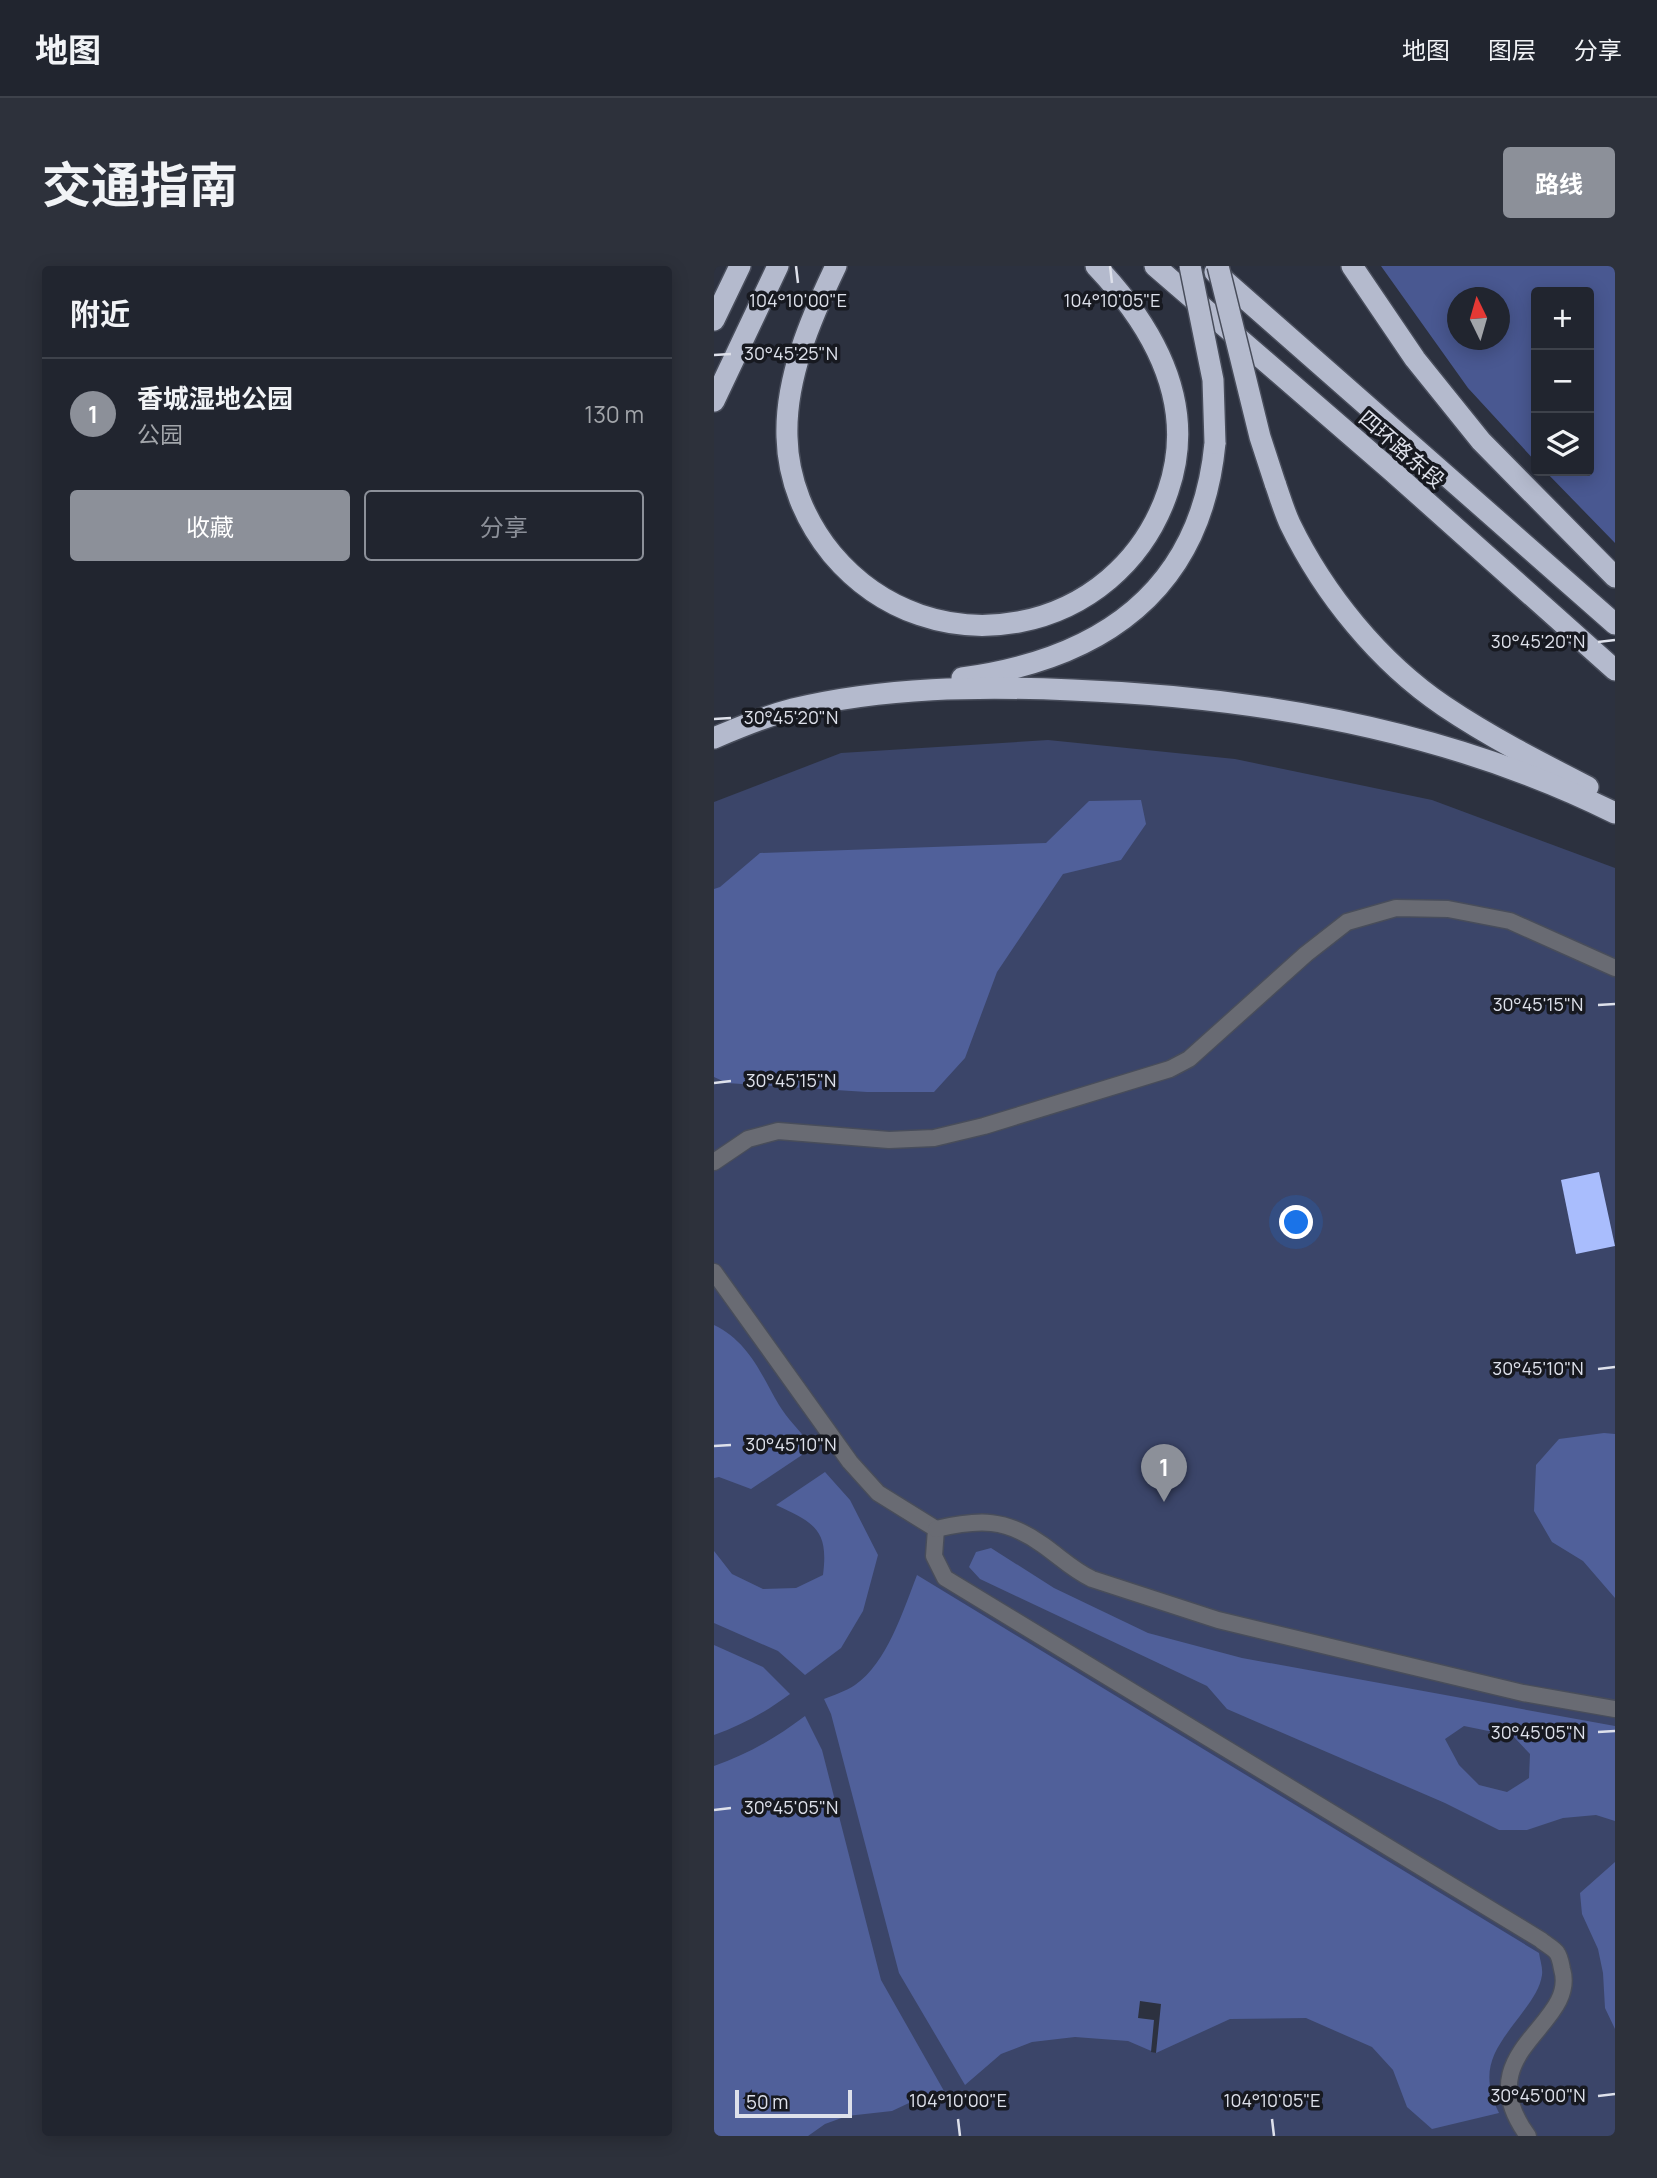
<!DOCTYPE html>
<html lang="zh">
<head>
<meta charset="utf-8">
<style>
  :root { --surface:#21252f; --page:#2d313b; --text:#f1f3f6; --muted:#a2a5aa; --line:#3e424b; --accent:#8c9099 }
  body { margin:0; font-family:Manrope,"Noto Sans SC",sans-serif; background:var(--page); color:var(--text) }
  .controls { position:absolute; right:21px; top:21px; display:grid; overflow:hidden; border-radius:7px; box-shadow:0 4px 18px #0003 }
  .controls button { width:63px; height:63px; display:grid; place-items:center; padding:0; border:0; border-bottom:2px solid var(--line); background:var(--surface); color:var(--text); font:35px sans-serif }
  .compass { position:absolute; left:733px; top:21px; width:63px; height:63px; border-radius:50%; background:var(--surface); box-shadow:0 4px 18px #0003; rotate:355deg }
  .scale { position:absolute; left:21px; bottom:18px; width:117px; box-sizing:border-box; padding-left:7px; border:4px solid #dee1eb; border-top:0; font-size:19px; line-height:24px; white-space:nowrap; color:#dee1eb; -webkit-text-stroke:5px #171920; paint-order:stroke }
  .you { position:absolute; left:583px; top:957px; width:24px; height:24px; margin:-18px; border:5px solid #fff; border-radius:50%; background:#1a73e8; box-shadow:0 0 0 10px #1a73e833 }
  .badge { display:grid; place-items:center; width:46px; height:46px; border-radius:50%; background:var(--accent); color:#fff; font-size:23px; font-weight:700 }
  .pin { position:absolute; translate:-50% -58px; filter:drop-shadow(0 2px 4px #0008) }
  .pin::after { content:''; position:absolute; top:37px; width:24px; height:21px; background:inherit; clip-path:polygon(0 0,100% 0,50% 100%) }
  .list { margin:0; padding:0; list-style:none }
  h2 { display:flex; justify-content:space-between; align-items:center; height:91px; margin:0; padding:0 28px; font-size:30px }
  h2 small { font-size:23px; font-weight:400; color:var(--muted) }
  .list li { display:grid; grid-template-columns:46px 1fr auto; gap:21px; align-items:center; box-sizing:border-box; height:112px; padding:0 28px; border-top:2px solid var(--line) }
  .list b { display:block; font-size:26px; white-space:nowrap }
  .list p { margin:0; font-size:23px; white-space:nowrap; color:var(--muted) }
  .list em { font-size:23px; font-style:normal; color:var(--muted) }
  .actions { display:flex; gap:14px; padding:21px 28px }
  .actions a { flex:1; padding:16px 0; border:2px solid var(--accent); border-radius:7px; text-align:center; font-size:24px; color:var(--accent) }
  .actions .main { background:var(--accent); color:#fff }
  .icon { flex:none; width:38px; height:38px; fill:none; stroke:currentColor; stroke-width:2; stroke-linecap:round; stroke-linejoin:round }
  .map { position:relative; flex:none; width:901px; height:1870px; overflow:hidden; border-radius:7px }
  header { display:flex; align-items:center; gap:42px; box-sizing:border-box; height:98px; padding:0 35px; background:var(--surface); border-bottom:2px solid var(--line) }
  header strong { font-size:33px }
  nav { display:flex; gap:38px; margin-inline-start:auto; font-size:24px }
  .intro { display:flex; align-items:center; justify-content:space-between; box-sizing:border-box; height:168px; padding:0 42px }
  h1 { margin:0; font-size:49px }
  .button { padding:18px 32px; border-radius:7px; background:var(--accent); color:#fff; font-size:24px; font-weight:700 }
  main { display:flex; gap:42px; padding:0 42px }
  aside { flex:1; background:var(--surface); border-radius:7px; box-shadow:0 4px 18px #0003 }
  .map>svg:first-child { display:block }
  .green { fill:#3b4569 }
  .forest { fill:#495891; fill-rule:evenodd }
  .water { fill:#50609a; fill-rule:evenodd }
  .pier { fill:#2c313f }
  .building { fill:#a9bdfd }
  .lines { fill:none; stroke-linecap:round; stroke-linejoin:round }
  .minor-casing { stroke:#484d5b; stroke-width:19 }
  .highway-casing { stroke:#484d5b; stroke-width:24 }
  .minor { stroke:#696b73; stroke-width:16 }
  .highway { stroke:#b4bacd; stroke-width:21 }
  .highway-bridge-casing { stroke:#484d5b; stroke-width:24; stroke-linecap:butt }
  .highway-bridge { stroke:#b4bacd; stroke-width:21 }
  .ticks { fill:none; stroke:#dee1eb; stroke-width:2.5 }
  .labels { text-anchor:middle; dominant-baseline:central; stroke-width:7; stroke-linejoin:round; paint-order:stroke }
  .street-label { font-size:21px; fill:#dee1eb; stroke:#171920 }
  .ticks-label { font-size:18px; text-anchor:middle; fill:#dee1eb; stroke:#171920; stroke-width:7; stroke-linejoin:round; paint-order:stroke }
</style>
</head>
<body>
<header>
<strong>地图</strong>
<nav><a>地图</a><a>图层</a><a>分享</a></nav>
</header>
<div class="intro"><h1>交通指南</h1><a class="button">路线</a></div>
<main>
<aside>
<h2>附近<small></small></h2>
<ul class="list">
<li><span class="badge">1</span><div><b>香城湿地公园</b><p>公园</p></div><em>130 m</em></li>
</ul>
<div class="actions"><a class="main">收藏</a><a>分享</a></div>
</aside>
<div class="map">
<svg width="901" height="1870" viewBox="0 0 901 1870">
  <rect width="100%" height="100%" fill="#2c313f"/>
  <polygon class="green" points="334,474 521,493 718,534 901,602 901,1870 0,1870 0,536 127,487"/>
  <path class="forest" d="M667 0H901V277L831 205H875V26H822V196L754 122ZM744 32H786V74H744Z"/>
  <g class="water">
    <polygon points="427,534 432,558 407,594 349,608 283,706 251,792 220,826 153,826 13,817 0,811 0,623 6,621 46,587 332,577 375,535"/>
    <path d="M0 1059C35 1076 47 1108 65 1139 73 1152 84 1163 93 1174L88 1189 37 1223 5 1211 0 1212Z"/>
    <polygon points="890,1167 901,1168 901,1332 869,1295 838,1276 820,1245 822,1199 845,1173"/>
    <path d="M111 1206 136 1234 164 1289 149 1345 127 1382 91 1409 64 1385 0 1357V1285L18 1308 49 1323 82 1322 109 1309C115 1263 100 1257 62 1239Z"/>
    <path d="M277 1282 340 1322 434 1367 528 1392 901 1460V1555L882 1549 849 1552 813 1564H785L731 1537 513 1443 493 1420 266 1313 255 1301 262 1286ZM750 1460 799 1470 816 1488 815 1512 793 1526 765 1519 745 1499 731 1473Z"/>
    <path d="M203 1309 825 1687C826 1694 829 1702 828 1709 826 1722 819 1732 811 1743 784 1780 762 1800 785 1847L718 1863 693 1841 679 1804 658 1781 592 1752 516 1753 442 1787 414 1775 361 1771 318 1776 287 1788 251 1819 185 1707 117 1448 110 1433C120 1429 132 1425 141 1419 173 1397 189 1345 203 1309Z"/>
    <path d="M0 1379 49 1401 76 1428C52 1446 28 1459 0 1469Z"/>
    <path d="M91 1450 108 1484 167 1714 230 1825 212 1829 178 1845 133 1850 111 1858 94 1870H0V1500C34 1488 62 1472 91 1450Z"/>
    <polygon points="901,1596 901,1763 891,1742 889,1707 884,1683 868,1648 866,1627"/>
  </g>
  <polygon class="pier" points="426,1735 447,1738 442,1787 437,1786 440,1754 424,1752"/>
  <polygon class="building" points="885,906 901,980 862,988 847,914"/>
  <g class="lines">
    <defs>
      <g id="minor">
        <polyline points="0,896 34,873 64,865 175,874 220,872 270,860 456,803 475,793 592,688 633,656 682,642 734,643 796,655 901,702"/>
        <path d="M0 1006 136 1196 164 1227 222 1263 220 1290 231 1312 827 1674C831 1678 840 1682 843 1687 846 1691 847 1698 848 1703 865 1760 751 1785 814 1870"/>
        <path d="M222 1263C265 1253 292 1252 329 1279 346 1291 359 1304 378 1313L504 1354 809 1427 901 1443"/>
      </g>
      <g id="highway">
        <path d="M122 0C97 52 71 112 73 171 74 214 91 255 118 288 218 407 405 371 454 225 484 138 440 61 382 0"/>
        <polyline points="441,0 678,205 901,404"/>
        <polyline points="638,0 701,93 767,175 901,311"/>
        <polyline points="501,6 901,358"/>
        <polyline points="0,54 26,0"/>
        <polyline points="0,135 64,0"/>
        <path d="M561 217C566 231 570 245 576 258 610 328 665 396 730 440 776 471 825 496 874 521"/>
        <path d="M248 412C388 393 487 325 501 177"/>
        <path d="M0 472C26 461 52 450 79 443 171 421 265 420 358 424 543 431 734 464 901 547"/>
      </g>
    </defs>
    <use href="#minor" class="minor-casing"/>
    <use href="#highway" class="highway-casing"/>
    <use href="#minor" class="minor"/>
    <use href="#highway" class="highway"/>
    <defs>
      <g id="highway-bridge">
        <polyline points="476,0 499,114 501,177"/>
        <polyline points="504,0 546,171 561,217"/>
      </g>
    </defs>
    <use href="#highway-bridge" class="highway-bridge-casing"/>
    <use href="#highway-bridge" class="highway-bridge"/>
  </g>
  <path class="ticks" d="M82 0 84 17M396 0 398 17M0 89 17 88M884 376 901 374M0 453 17 452M884 739 901 738M0 817 17 815M884 1103 901 1101M0 1180 17 1179M884 1466 901 1465M0 1544 17 1542M884 1830 901 1828M244 1853 246 1870M558 1853 560 1870"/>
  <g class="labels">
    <g class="street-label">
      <text transform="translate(688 183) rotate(41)">四环路东段</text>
    </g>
  </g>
  <g class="ticks-label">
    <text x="84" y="41">104°10'00"E</text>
    <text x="398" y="41">104°10'05"E</text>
    <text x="77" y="94">30°45'25"N</text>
    <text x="824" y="382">30°45'20"N</text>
    <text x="77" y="458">30°45'20"N</text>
    <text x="824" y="745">30°45'15"N</text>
    <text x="77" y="821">30°45'15"N</text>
    <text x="824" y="1109">30°45'10"N</text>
    <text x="77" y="1185">30°45'10"N</text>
    <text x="824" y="1473">30°45'05"N</text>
    <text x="77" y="1548">30°45'05"N</text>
    <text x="824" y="1836">30°45'00"N</text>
    <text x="244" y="1841">104°10'00"E</text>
    <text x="558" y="1841">104°10'05"E</text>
  </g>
</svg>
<div class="controls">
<button>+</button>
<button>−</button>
<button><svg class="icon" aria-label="layers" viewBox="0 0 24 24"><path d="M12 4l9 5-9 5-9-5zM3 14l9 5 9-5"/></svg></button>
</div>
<svg class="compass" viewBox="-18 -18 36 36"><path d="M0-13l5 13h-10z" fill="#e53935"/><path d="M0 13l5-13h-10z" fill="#a2a5aa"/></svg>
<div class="scale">50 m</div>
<div class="you"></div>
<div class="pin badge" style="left:450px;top:1236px">1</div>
</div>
</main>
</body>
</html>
